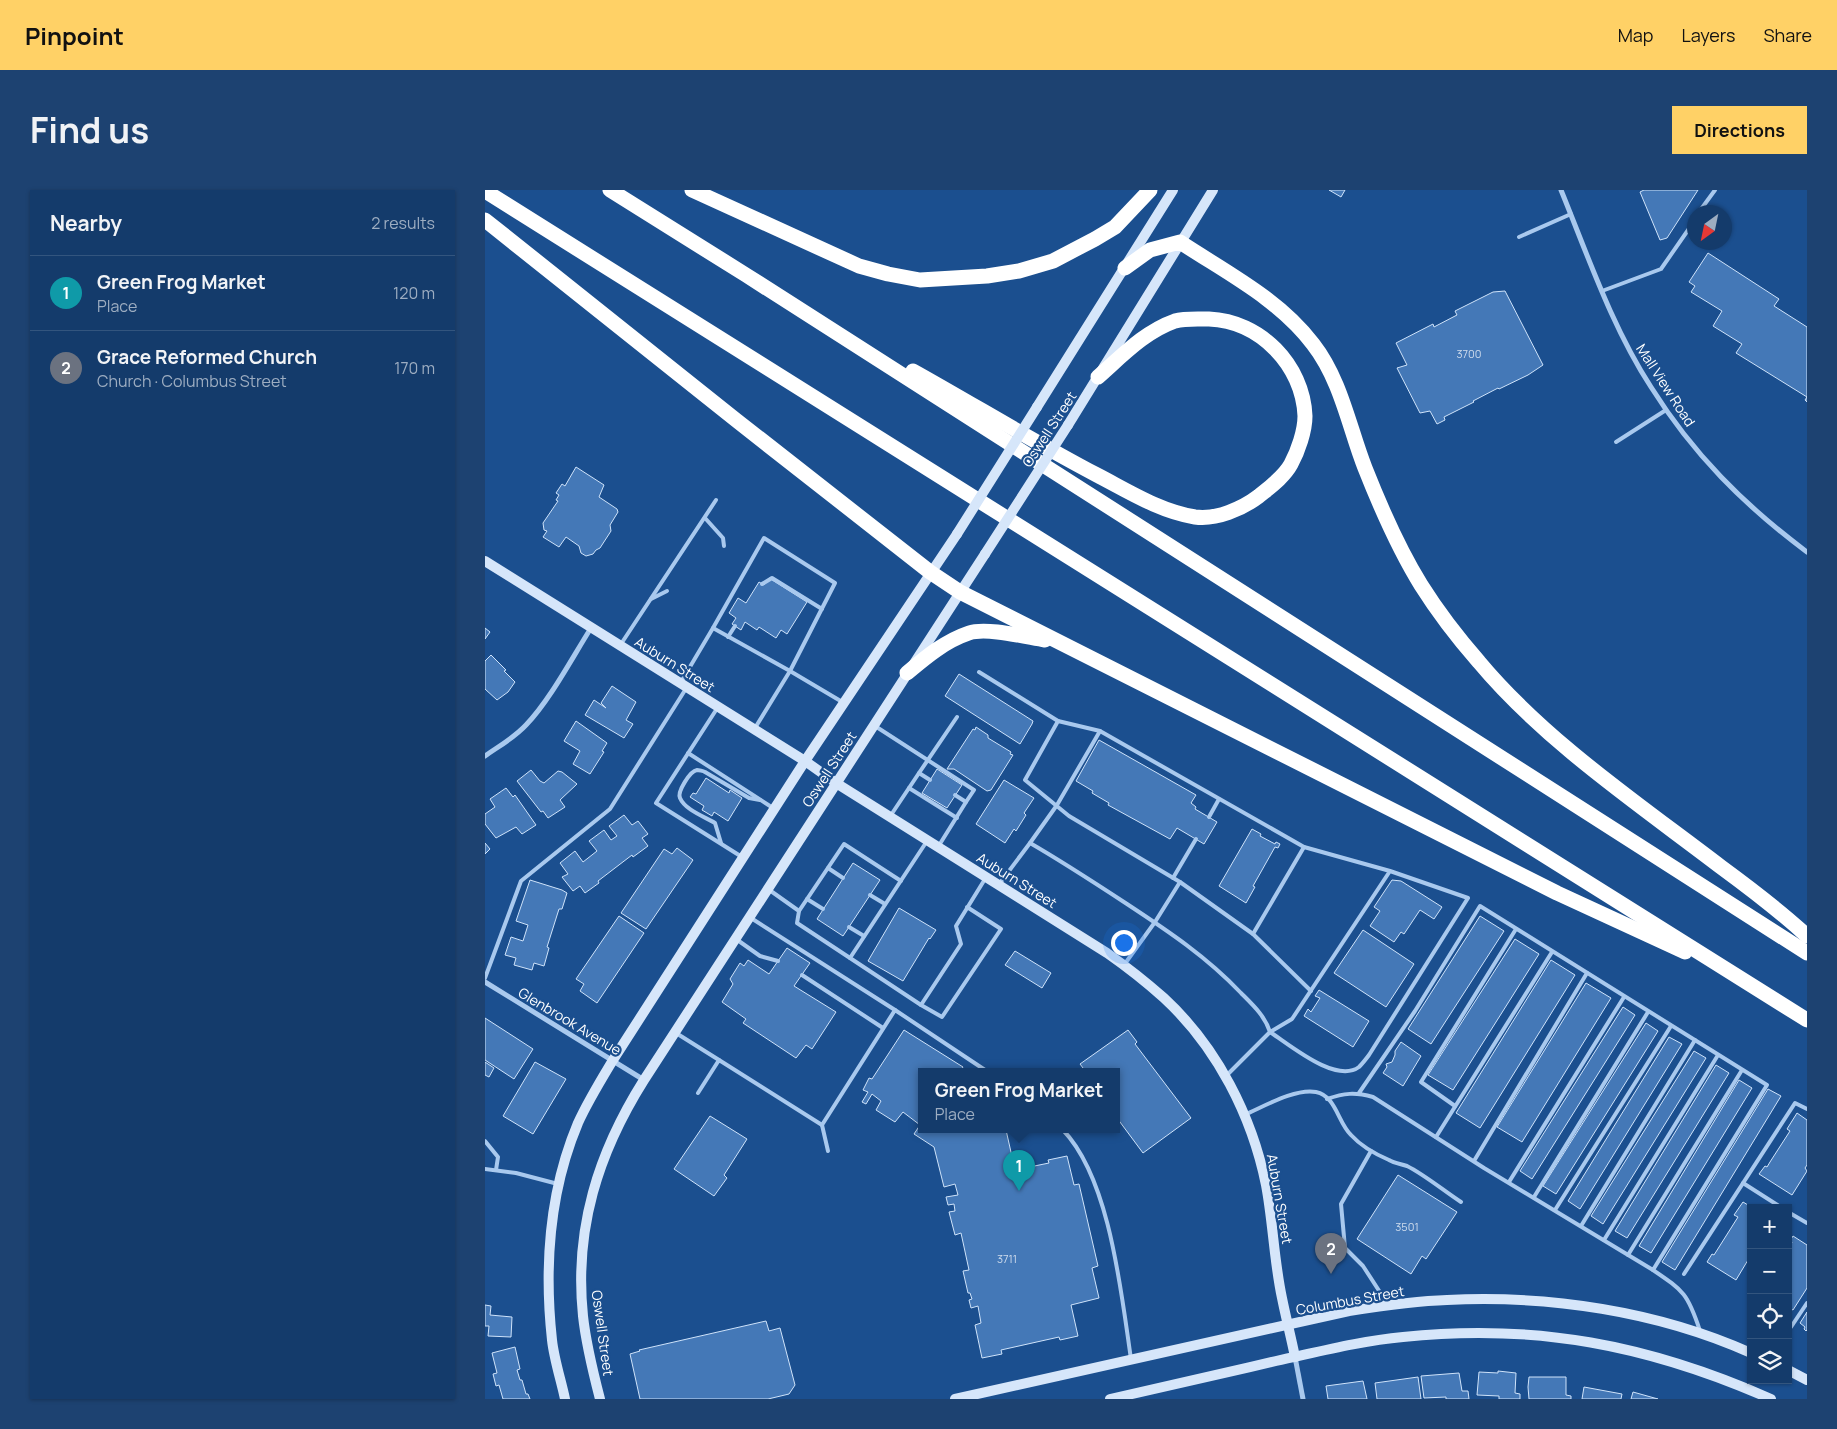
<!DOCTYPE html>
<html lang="en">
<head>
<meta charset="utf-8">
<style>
  :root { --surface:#143b6b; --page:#1d4271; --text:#f1f3f6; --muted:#9dadc1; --line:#33557e; --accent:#ffd166 }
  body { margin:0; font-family:Manrope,sans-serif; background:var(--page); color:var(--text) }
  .controls { position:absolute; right:15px; bottom:15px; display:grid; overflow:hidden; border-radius:0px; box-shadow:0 1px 4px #0004 }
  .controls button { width:45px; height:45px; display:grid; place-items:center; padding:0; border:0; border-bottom:1px solid var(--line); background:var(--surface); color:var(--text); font:25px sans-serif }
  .compass { position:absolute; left:1202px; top:15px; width:45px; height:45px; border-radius:50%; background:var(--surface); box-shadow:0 1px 4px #0004; rotate:213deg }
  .you { position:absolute; left:638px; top:752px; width:18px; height:18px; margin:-12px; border:4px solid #fff; border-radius:50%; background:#1a73e8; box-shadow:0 0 0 8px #1a73e833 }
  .badge { display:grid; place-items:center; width:32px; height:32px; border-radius:50%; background:var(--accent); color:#fff; font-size:16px; font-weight:700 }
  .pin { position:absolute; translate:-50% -41px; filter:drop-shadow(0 1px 2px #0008) }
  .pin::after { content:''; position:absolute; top:26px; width:18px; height:15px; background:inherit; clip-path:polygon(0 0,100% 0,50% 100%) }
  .popup { position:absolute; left:433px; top:878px; width:202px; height:65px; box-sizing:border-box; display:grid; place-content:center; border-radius:0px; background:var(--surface); filter:drop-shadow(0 1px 4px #0005); font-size:16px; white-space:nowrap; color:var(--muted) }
  .popup b { font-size:19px; color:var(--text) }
  .popup::after { content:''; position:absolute; left:50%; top:100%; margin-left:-10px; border:10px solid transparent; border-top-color:var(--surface) }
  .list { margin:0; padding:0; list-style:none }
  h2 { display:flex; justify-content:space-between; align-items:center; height:65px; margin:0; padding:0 20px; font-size:21px }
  h2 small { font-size:16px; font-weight:400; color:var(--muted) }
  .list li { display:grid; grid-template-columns:32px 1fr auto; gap:15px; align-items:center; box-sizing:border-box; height:75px; padding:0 20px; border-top:1px solid var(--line) }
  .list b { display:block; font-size:19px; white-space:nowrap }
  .list p { margin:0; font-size:16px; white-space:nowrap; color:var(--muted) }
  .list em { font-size:16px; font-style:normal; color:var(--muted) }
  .icon { flex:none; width:28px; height:28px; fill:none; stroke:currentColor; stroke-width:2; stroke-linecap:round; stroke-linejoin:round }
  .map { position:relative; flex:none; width:1322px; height:1209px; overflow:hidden; border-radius:0px }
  header { display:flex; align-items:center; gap:30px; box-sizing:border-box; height:70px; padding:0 25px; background:var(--accent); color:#111 }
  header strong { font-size:24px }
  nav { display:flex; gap:28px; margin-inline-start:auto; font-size:18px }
  .intro { display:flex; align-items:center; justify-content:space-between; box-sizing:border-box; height:120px; padding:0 30px }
  h1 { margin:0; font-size:35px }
  .button { padding:12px 22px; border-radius:0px; background:var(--accent); color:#111; font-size:18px; font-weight:700 }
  main { display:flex; gap:30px; padding:0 30px }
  aside { flex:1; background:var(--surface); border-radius:0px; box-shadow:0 1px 4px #0004 }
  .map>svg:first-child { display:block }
  .building { fill:#4478b7; stroke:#cfe3fa }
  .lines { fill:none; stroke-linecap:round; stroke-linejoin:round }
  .lane { stroke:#a9c9ee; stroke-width:4 }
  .street { stroke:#a9c9ee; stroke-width:5 }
  .secondary { stroke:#d6e6fa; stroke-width:10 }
  .highway { stroke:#fff; stroke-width:15 }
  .secondary-bridge { stroke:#d6e6fa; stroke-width:10 }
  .labels { text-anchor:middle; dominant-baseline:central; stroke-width:4.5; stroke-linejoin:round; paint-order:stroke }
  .number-label { font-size:11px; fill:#d0dded }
  .street-label { font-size:14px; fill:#fff; stroke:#1b4f8f }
</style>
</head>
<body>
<header>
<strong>Pinpoint</strong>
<nav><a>Map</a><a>Layers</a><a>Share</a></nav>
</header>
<div class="intro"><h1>Find us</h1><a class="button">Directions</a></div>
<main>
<aside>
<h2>Nearby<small>2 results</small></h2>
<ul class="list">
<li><span class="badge" style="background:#0f9aa8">1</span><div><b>Green Frog Market</b><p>Place</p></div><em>120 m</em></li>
<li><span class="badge" style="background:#6b7280">2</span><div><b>Grace Reformed Church</b><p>Church · Columbus Street</p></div><em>170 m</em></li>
</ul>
</aside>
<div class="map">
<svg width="1322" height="1209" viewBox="0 0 1322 1209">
  <rect width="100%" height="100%" fill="#1b4f8f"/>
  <g class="building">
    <polygon points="844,0 860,0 856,7"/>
    <polygon points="1159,0 1213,0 1182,48 1175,50 1155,2"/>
    <polygon points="1223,63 1294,109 1289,116 1322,137 1322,212 1320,210 1322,207 1251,163 1257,154 1228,136 1237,121 1206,102 1210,96 1204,92"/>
    <polygon points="1020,101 1058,175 1043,185 1014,199 1013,198 988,211 989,212 959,227 960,230 952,234 945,221 935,223 912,178 922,175 911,153 948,134 949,137 972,125 970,121 1008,102"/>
    <polygon points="91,277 119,295 114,307 132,319 133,322 125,335 126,341 115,358 111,360 108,364 101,366 96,363 94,356 81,347 74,357 58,347 62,341 59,340 58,333 73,311 71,310 74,305 71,303 77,294 80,296"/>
    <polygon points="284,388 322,412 302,444 296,440 291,448 274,437 272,440 260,432 256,440 247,434 251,428 244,423 253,408 261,413 274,392 279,395"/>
    <polygon points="0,438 5,442 0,449"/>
    <polygon points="6,465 21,480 19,481 30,492 23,502 12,510 0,499 0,471"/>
    <polygon points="474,484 548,531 547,534 535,554 460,506"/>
    <polygon points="127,496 151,512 141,530 148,534 139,548 100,525 109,510 121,518 116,513"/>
    <polygon points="91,531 122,553 117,561 119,562 105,584 88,574 95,561 79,551"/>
    <polygon points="491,537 503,545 503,548 526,562 525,564 528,565 506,600 502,601 469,579 462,579 488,539 490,540"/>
    <polygon points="614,550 711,605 706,613 711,617 710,619 732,632 719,654 692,638 685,649 623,615 624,613 607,603 608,601 591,591"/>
    <polygon points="452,579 477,595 462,618 437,603"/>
    <polygon points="46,580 55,591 59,593 73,581 77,582 92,594 75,610 80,617 63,628 58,621 56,622 32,591"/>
    <polygon points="221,588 244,603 245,600 257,608 243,631 229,622 227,626 217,620 219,616 205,607 208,603 211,604"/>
    <polygon points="519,590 549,608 539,623 541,625 531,641 529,639 520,653 491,634"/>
    <polygon points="21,598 28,607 30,605 51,635 37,644 31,637 11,648 0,634 0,624 10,617 5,609"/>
    <polygon points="139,625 147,635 153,631 163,644 157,648 163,656 148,667 147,665 113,691 114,693 100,703 95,696 88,701 77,687 83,684 75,673 90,661 98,672 112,661 104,651 119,640 126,650 132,646 124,636"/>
    <polygon points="767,639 776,644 775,646 790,654 791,652 795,654 793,658 790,657 768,696 770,697 761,713 734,696"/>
    <polygon points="0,653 5,659 0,664"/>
    <polygon points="192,658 208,670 161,739 136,723 179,659 187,664"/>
    <polygon points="368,673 395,690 358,746 332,729"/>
    <polygon points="45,690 77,700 82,703 77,719 74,719 62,757 64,758 59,776 49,773 47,780 29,775 31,768 20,765 26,747 38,751 43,735 31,731"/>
    <polygon points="907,690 916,691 957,717 949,729 935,720 919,744 916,742 909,752 885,736 895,721 889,717"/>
    <polygon points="414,718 451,740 445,749 444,748 418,791 383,771"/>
    <polygon points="134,726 159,743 112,813 95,801 99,794 91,789"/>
    <polygon points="995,726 1019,741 946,854 923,839"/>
    <polygon points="878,740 929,774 901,817 849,783"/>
    <polygon points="1030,749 1054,764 968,900 943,885"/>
    <polygon points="302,758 325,773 309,796 351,822 327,859 321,855 311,868 258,833 261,829 237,812 248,794 245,789 255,773 259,776 263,770 284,784"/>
    <polygon points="530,761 566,783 557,798 520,775"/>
    <polygon points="1066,770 1090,785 995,938 971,923"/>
    <polygon points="1101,793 1126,808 1037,952 1012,937"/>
    <polygon points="834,800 884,831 868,857 819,826 823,819 826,822 835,808 830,806"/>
    <polygon points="1138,817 1150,825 1047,989 1035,981"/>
    <polygon points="0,828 48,859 29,889 0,870"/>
    <polygon points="1161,833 1173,841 1071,1004 1058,996"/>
    <polygon points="419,840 478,877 475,882 436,882 436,940 521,940 530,980 564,973 563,970 582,966 589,995 594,994 613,1076 607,1078 614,1108 586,1115 593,1146 575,1150 574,1147 516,1160 517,1164 497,1168 490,1135 496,1133 493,1116 486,1118 484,1110 487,1109 485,1103 483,1103 478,1081 484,1080 476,1043 470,1045 464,1022 470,1021 469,1014 463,1015 461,1007 473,1005 470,994 459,997 449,957 429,944 435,935 418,922 410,932 391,920 396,911 387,904 381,914 377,912 383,902 378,900 384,888 387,889"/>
    <polygon points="643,840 652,852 650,854 706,928 658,963 632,928 632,882 601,882 595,874"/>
    <polygon points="1184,847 1197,854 1095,1019 1083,1011"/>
    <polygon points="916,852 936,866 918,896 898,883 902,877 901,874 907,872 910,865 910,861"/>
    <polygon points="1209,861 1221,868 1118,1034 1106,1026"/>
    <polygon points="0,872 9,878 4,887 0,885"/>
    <polygon points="50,872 81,889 48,944 18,926"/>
    <polygon points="1231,875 1244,883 1142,1048 1130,1041"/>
    <polygon points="1254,890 1267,898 1166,1063 1154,1056"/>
    <polygon points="1283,899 1296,906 1190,1080 1177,1072"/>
    <polygon points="1312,923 1322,930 1322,975 1320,978 1322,981 1307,1005 1274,984 1280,976 1282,977 1285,972 1305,941 1302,939"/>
    <polygon points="225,926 262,949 239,985 242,988 229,1006 189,979"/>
    <polygon points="913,985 972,1022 941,1069 937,1066 926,1084 872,1049"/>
    <polygon points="1258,1012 1268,1018 1266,1018 1266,1072 1263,1070 1251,1090 1222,1072 1227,1064 1229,1065 1253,1027 1249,1025"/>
    <polygon points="1308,1046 1322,1055 1322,1098 1308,1120 1306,1119 1303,1123 1303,1062 1307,1052 1305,1051"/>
    <polygon points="0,1115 6,1116 5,1125 27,1127 26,1147 3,1146 4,1136 0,1136"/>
    <polygon points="1322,1122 1322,1140 1321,1141 1319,1139 1320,1137 1315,1133"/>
    <polygon points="281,1131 284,1141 295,1138 310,1195 304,1204 283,1209 155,1209 145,1164 155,1161 154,1160"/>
    <polygon points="30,1157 35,1179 32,1180 35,1190 37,1190 41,1204 43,1204 45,1209 18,1209 14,1195 11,1196 8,1184 12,1183 7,1163"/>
    <polygon points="1013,1181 1031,1183 1030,1203 1035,1204 1035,1209 1014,1209 1014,1206 992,1205 994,1182 1013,1183"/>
    <polygon points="974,1183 977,1201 983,1201 984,1209 961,1209 961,1207 939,1208 936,1186"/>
    <polygon points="933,1187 936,1209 892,1209 890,1193"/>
    <polygon points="1044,1187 1081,1187 1081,1205 1086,1206 1086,1209 1044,1209 1043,1197"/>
    <polygon points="878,1191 882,1209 843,1209 841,1196"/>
    <polygon points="1099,1197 1137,1204 1136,1209 1097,1209"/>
    <polygon points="1148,1202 1173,1209 1146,1209"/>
  </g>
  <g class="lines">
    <g class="lane">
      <polyline points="1214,22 1230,0"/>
      <polyline points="1034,47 1086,24"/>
      <polyline points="1117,101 1176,79 1210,30"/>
      <polyline points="1131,252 1181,220"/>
      <polyline points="220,328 238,348 239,356"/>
      <polyline points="277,394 287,388 337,419"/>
      <polyline points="166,409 182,401"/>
      <polyline points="243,447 250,436"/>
      <polyline points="136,454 231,310"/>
      <polyline points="494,482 573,531"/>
      <polyline points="196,492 228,438"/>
      <polyline points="233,517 171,613 257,667"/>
      <polyline points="390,536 489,600 481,612"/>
      <polyline points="270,538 305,481 228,438 279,348 350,393 305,481 359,513"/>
      <polyline points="203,563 288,618"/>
      <polyline points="445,590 434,583 472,527"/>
      <polyline points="424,598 472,628"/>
      <polyline points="406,625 434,583"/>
      <polyline points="724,627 734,609"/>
      <path d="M236 653 230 633C220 627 200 620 195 608 192 602 205 581 212 580 213 580 219 581 220 582L264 608 275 610"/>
      <polyline points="545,653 572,615 615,541"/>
      <polyline points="453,657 481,612 470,605"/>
      <polyline points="343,678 358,688"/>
      <polyline points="688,688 711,649"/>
      <path d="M515 693 545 653C578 672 610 693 642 714 683 741 722 767 756 803 768 815 780 826 785 842L742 885"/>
      <polyline points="283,699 314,721 312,733 365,768"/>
      <polyline points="385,705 400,714"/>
      <polyline points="322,709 338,719"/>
      <polyline points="482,717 516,739 457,827 436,815 476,754 471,736 500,689"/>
      <polyline points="314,721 359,654 416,691"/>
      <polyline points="266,728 410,820"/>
      <polyline points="364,737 379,746"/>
      <polyline points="768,744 819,657"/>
      <polyline points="251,749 275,766 293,771"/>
      <polyline points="639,775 670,732 695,692"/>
      <polyline points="317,785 398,838"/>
      <polyline points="0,788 36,691 125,619 202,497"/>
      <path d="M826 801 768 744 695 692 584 626 540 590 573 531 615 541 819 657 905 681 983 708 884 865C881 869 877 874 874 877 851 894 805 855 785 842L807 829 905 681"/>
      <polyline points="436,815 365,768 442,651"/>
      <polyline points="191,843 234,870"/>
      <polyline points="213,903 234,870 337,935 410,820 503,882"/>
      <path d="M842 909C859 903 870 902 888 907L999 978 1168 1080 1282 895 995 716 930 821 874 903"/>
      <polyline points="970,916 936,892 1031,739"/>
      <path d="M759 925C778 917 810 898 831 902 851 906 853 933 866 945 876 956 890 964 904 970 909 973 916 974 922 976 940 985 959 1001 976 1012"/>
      <polyline points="337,935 343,961"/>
      <path d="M578 940C625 989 636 1102 646 1169"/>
      <polyline points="951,947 1067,762"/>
      <polyline points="0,951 13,967 11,980"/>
      <polyline points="886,961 856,1014 860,1058 878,1076 902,1113"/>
      <polyline points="989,971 1102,783"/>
      <polyline points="0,979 31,983 73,994"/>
      <polyline points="1024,992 1139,807"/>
      <polyline points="1258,993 1297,1018"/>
      <polyline points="1049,1007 1163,822"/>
      <polyline points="1070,1020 1186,836"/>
      <polyline points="1303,1022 1322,1033"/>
      <polyline points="1096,1036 1210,850"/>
      <polyline points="1119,1050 1233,865"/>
      <polyline points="1143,1065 1257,880"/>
      <path d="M1168 1080C1199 1101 1203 1104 1215 1141"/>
      <polyline points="1199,1084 1310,913 1322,919"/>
      <polyline points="1306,1137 1322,1113"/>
    </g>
    <g class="street">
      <path d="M1076 0C1103 66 1127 137 1166 197 1208 264 1259 315 1322 362"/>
      <path d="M0 566C14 556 29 548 41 535 65 510 87 468 106 438"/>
      <polyline points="0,792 159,890"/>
      <polyline points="810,1167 818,1209"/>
    </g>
    <g class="secondary">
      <polyline points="552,217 688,0"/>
      <polyline points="583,235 728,0"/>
      <path d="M0 371 320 571 351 593 622 763C642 777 661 792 679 808 732 857 767 926 781 995 788 1032 789 1071 797 1108 801 1128 806 1147 810 1167"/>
      <polyline points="1303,1180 1322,1190"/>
      <path d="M80 1209C76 1190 69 1169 67 1150 59 1076 64 1002 93 933 103 911 116 890 128 870L320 571 472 344"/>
      <path d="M115 1209C108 1182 101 1154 98 1126 89 1039 113 963 159 890L500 364"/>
      <path d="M470 1209 864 1121C896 1116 929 1111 962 1110 1064 1105 1172 1121 1266 1163"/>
      <path d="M625 1209C681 1196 736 1184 791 1171 833 1162 875 1151 918 1147 1050 1133 1164 1155 1286 1209"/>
    </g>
    <g class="highway">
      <polyline points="125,0 261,85 1322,763"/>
      <polyline points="207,0 374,76 403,84 435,90 502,86 534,81 568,71 610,49 630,37 665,0"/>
      <polyline points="0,1 1322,830"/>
      <polyline points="0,30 251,230 445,382 475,402 1072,703 1200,762"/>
      <path d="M640 78 665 60 695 52C742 83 794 109 828 154 856 190 864 237 880 278 895 316 915 361 936 395 953 422 973 448 994 472 1060 551 1155 615 1236 677 1266 699 1295 721 1322 746"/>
      <path d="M428 181C489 215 549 252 612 285 643 301 674 321 710 327 731 330 757 319 774 306 785 297 799 287 806 274 813 261 820 241 820 226 818 175 775 131 724 129 713 129 700 128 690 131 659 142 637 166 613 187"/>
      <path d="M422 483C441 467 460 451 484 443 501 437 541 447 560 450"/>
    </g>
    <g class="secondary-bridge">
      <polyline points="472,344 552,217"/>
      <polyline points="500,364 583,235"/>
    </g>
  </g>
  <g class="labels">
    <g class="number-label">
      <text x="984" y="163">3700</text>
      <text x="922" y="1036">3501</text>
      <text x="522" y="1068">3711</text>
    </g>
    <g class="street-label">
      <text transform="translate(1181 195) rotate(57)">Mall View Road</text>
      <text transform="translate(564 239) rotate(-57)">Oswell Street</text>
      <text transform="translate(190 474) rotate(32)">Auburn Street</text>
      <text transform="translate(344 579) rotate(-57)">Oswell Street</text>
      <text transform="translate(532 690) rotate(32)">Auburn Street</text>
      <text transform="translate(85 831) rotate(31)">Glenbrook Avenue</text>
      <text transform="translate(795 1009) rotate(80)">Auburn Street</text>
      <text transform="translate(865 1110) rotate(-10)">Columbus Street</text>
      <text transform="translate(118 1143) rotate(82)">Oswell Street</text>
    </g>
  </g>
</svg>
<div class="controls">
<button>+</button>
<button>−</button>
<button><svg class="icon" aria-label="locate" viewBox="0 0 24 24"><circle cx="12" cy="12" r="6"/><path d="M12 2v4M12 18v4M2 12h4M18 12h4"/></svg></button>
<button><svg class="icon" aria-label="layers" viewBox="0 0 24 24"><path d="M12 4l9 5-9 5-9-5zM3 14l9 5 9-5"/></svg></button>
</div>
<svg class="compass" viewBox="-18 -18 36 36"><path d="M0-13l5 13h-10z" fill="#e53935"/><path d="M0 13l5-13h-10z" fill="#9dadc1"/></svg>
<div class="you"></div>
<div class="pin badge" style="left:534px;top:1001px;background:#0f9aa8">1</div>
<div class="popup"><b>Green Frog Market</b>Place</div>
<div class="pin badge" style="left:846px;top:1084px;background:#6b7280">2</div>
</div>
</main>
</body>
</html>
